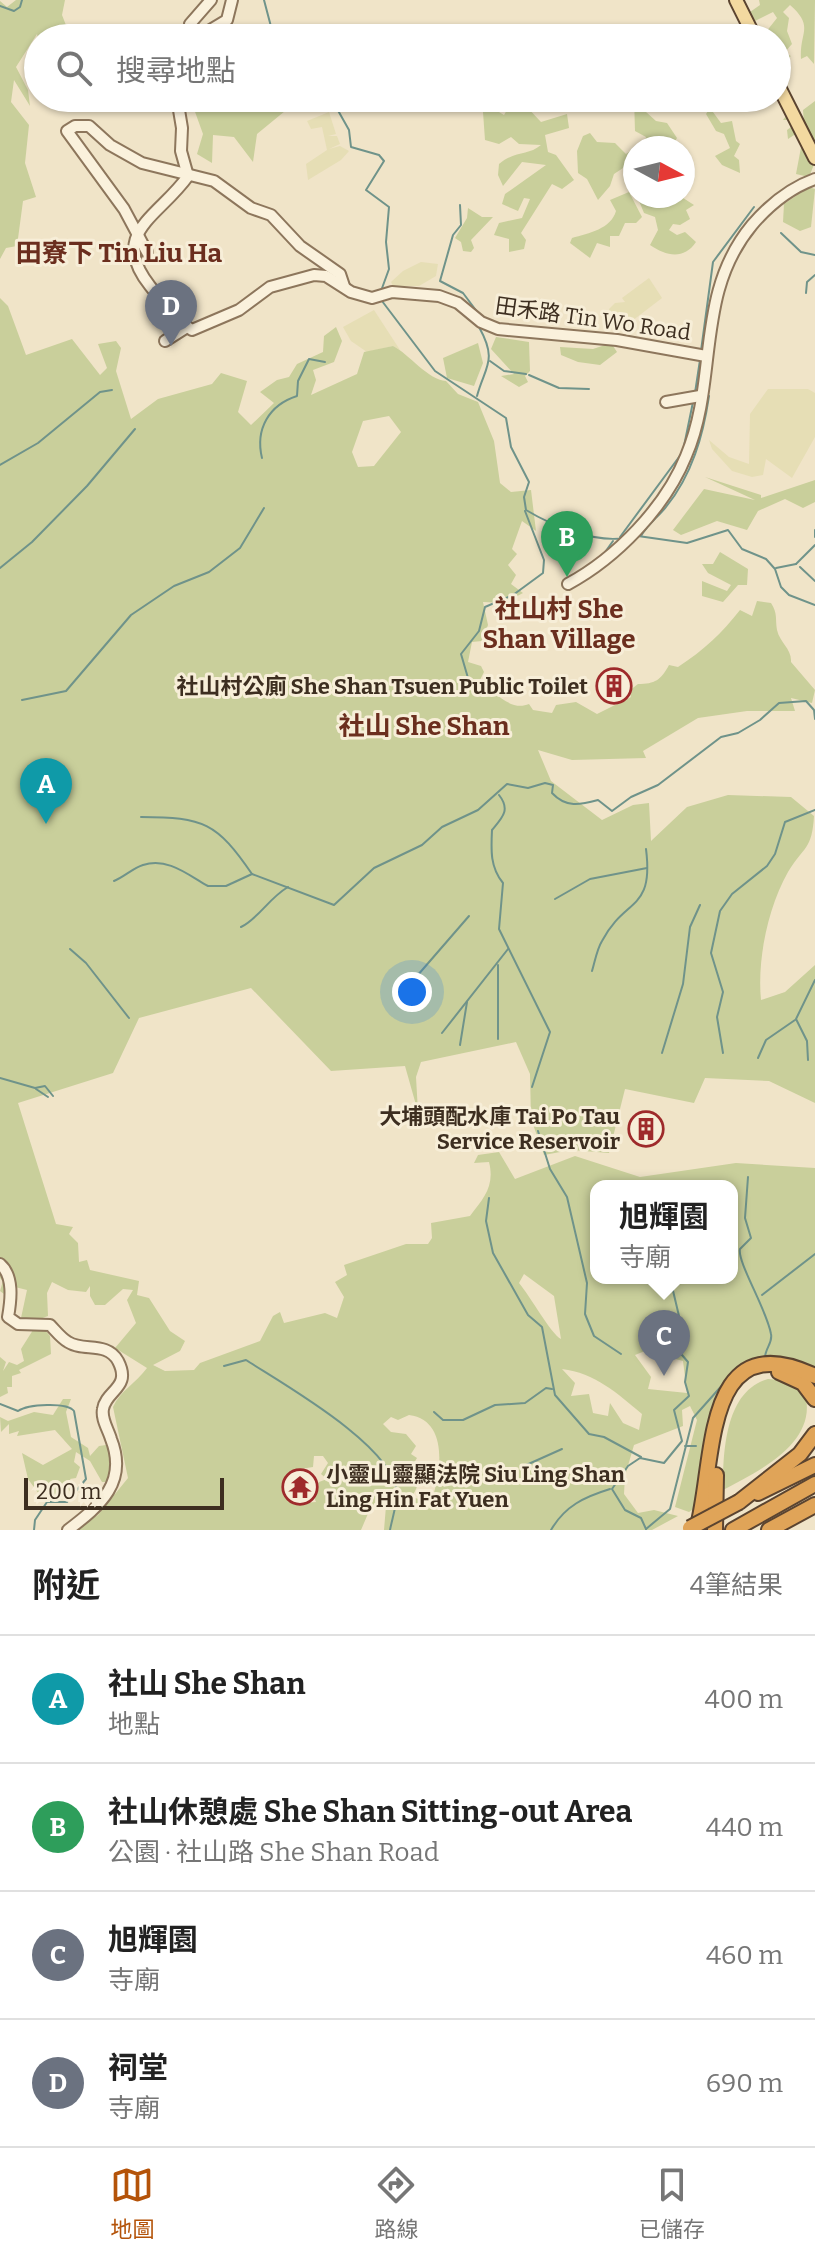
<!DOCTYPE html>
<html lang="zh-TW">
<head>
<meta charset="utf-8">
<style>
  :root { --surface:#fff; --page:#f2f2f2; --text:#222; --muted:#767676; --line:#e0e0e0; --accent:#b45309 }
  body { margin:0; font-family:Bitter,"Noto Sans TC",serif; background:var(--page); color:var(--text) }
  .compass { position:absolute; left:623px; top:136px; width:72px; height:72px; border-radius:50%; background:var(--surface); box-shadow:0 2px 6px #0004; rotate:97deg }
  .scale { position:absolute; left:24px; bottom:20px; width:200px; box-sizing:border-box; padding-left:8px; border:4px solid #3d2e20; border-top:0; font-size:22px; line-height:28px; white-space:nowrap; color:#3d2e20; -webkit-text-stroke:6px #f7eed8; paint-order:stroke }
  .you { position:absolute; left:412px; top:992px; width:28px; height:28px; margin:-20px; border:6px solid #fff; border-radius:50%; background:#1a73e8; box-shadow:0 0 0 12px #1a73e833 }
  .badge { display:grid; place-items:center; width:52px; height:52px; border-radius:50%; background:var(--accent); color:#fff; font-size:26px; font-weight:700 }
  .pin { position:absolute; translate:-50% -66px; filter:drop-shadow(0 2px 4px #0008) }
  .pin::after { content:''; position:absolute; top:42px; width:28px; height:24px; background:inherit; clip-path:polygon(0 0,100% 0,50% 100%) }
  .popup { position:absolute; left:590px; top:1180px; width:148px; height:104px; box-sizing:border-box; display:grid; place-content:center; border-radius:16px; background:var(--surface); filter:drop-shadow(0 2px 6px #0005); font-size:26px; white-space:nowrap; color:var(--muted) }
  .popup b { font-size:30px; color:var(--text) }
  .popup::after { content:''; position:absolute; left:50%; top:100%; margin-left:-16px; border:16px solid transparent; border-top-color:var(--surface) }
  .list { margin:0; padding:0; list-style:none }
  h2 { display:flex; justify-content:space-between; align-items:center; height:104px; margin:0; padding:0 32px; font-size:34px }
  h2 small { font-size:26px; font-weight:400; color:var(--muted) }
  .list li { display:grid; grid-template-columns:52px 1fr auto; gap:24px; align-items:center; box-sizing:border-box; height:128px; padding:0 32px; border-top:2px solid var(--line) }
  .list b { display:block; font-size:30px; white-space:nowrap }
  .list p { margin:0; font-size:26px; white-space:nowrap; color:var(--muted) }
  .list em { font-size:26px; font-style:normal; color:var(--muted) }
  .icon { flex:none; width:44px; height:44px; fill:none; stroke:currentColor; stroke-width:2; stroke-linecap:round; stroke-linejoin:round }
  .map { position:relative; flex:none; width:815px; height:1530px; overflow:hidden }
  .search { position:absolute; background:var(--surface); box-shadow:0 2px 6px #0004; left:24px; right:24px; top:24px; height:88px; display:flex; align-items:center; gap:20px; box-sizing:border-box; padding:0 28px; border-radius:44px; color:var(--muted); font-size:30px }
  .sheet { height:616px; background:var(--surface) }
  nav { display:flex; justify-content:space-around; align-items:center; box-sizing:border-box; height:112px; border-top:2px solid var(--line); background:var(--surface); font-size:22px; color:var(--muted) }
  nav a { display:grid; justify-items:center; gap:4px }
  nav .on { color:var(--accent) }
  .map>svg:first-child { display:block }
  .farmland { fill:#e6deb5 }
  .green { fill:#c9cf9b; fill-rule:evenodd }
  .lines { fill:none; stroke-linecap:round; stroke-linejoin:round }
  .stream { stroke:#6f938a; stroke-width:2 }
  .minor-casing { stroke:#8d765c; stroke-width:14 }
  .major-casing { stroke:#5b4430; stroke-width:16 }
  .highway-casing { stroke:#5b4430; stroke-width:18 }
  .minor { stroke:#faf1dc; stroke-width:10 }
  .major { stroke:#f3d9a0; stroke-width:12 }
  .highway { stroke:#e0a458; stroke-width:14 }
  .highway-bridge-casing { stroke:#5b4430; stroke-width:18; stroke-linecap:butt }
  .highway-bridge { stroke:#e0a458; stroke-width:14 }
  .labels { text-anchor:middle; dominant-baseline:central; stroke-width:6; stroke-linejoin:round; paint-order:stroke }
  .street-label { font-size:22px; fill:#3d2e20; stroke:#f7eed8 }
  .poi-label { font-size:22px; font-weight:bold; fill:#3d2e20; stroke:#f7eed8; text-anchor:end }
  .quarter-label { font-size:26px; font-weight:bold; fill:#6b2e1e; stroke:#f7eed8 }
</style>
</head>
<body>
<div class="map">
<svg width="815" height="1530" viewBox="0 0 815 1530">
  <rect width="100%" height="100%" fill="#f0e4c8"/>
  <g class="farmland">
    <polygon points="329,112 336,134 328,136 337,136 340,144 329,149 340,146 349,151 341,160 308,180 306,164 327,150 322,127 311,129 307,121"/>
    <polygon points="421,262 438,264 436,276 419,286 393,286 391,282 403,271"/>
    <polygon points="649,278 662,298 628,324 610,324 609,309 615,303 625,302 622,298"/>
    <polygon points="374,310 400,350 393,346 367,352 351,341 343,327"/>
    <polygon points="768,389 808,389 815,393 815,437 792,478 766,459 763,475 752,477 732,471 712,449 709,440 729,457 749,464 750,414"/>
  </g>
  <g class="green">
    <polygon points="16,0 65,0 62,15 71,38 38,38 37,34 16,67 28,90 30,106 14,80 11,102 29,125 25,163 36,197 23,201 17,246 6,248 0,259 0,1 7,7"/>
    <path d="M759 0H815L814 64 807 56 801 59C799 32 815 27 790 5L783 12 789 18 787 31 792 44 784 53 791 56 785 61 781 77 777 69V38L762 37 777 18 773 12 755 21 750 12 760 5Z"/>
    <polygon points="190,98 280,98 285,111 257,134 253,162 234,137 213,135 212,163 197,154 203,134"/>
    <path d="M514 98H529L526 106 541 122 567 114 569 128 545 135 548 152 556 155 574 180 562 189 552 184 521 233 526 240 524 249 509 252V239L494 235 499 223 522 218 530 199 524 198 518 211 502 204 505 194 546 165 522 162 503 186 498 175 499 164C516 150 528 156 541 145L519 144 511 137 499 144 485 140 483 112 492 101H501L499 112 504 115Z"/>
    <polygon points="634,98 645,98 646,112 656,121 667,123 677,138 671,148 643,148 646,137 635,131"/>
    <polygon points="815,101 815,162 809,177 796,174 802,142 797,133 788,139 787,130 794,125 792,120 783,120 792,108 797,107 796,118 804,124 803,110"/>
    <polygon points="710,108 721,123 732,121 736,141 740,144 734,156 739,160 740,173 722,165 715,156 730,148 724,134 716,131 706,114"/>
    <polygon points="590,133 597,142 615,143 626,154 635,148 635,160 614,174 610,186 598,200 587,179 578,173 577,151 583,136"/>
    <polygon points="809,187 815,189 811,227 800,231 783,222 784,204"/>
    <path d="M629 192 642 217 636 223H625L619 236H610V247L597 243 590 258 570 243 572 238C589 233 611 229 616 211L610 200Z"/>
    <path d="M637 196H680L694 205 686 210 690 219 680 225 673 224 669 230 677 235 685 232 696 242C684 260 666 256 650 245L658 230 655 217 644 213Z"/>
    <polygon points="468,208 482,217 493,217 471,240 474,248 471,252 463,251 461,242 455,238 467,218"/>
    <path d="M0 298 8 306 26 355 72 339 100 375 107 368 98 344 116 341 121 348 116 371 131 419 158 399 212 384 221 373 247 381 238 412 251 425 274 403 260 392 277 380 289 377 297 364 323 352 324 336 336 327 342 341 334 362 313 370 316 380 311 395 357 374 364 352 393 346C409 354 428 380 446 381L458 394 478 402 494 441 500 483 511 492 531 490 536 531 522 521 512 549 517 554 508 565 516 575 511 584 523 593 504 603 483 602 488 625 482 641 472 642 468 662 481 666 484 672 480 680C494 691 510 712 529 704L533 710 552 713 556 705 576 702 597 714 631 697 629 691 638 684C655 684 661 680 669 665L678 667C704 650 722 633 740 610L752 616 757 601 771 603C778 614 775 618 777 630 780 643 792 649 791 662L815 690 812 703 791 698 795 711H747L698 718 643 751 646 758 572 760 538 750 551 781 602 820 633 805 649 803 651 841 687 807 728 795 791 797 814 816C812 850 804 846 788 872 768 907 757 960 761 1000L785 992 815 965V1103L769 1081 705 1078 694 1103 625 1089 609 1153 571 1150 544 1155 531 1119 530 1074 516 1042 421 1062 416 1077 418 1112 405 1066 331 1071 251 988 139 1018 113 1073 18 1103 56 1224 73 1227 69 1234 78 1243 79 1262 87 1260 90 1270 139 1281 137 1295 149 1298 170 1331 185 1341 180 1351 153 1365 165 1371 194 1370 200 1363 260 1341 273 1316 280 1312 284 1323 325 1313 337 1318 344 1297 335 1282 347 1275 344 1265 406 1244H428L432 1238 431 1223 470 1216C484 1198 495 1186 489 1162L474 1163 478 1155 499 1152 515 1179 575 1156 640 1177 736 1163 815 1168V1370C711 1322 709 1437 698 1506L689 1512 675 1507 697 1420 690 1406 682 1410 683 1426 634 1445 625 1476 624 1494 638 1513 654 1510 678 1516 652 1530H384L386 1506 370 1509 361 1530H74L98 1515 128 1478 113 1407C120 1391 136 1383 147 1368L115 1348 136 1323 127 1300 133 1290 123 1289 105 1305H95L90 1296V1286L86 1292 68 1290 52 1282 47 1293 48 1316 15 1328 11 1324 21 1318 27 1290 15 1287 4 1294 0 1291 3 1281 0 1278ZM389 416 401 432 374 466 358 467 352 452 363 421ZM596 1186H732V1278H596ZM524 1274 554 1296 561 1339C551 1334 530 1296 519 1283ZM645 1351 683 1361 687 1393 648 1389 651 1377 635 1355ZM562 1369C595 1373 617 1393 642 1414L639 1430 623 1423 610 1403 608 1416 593 1413 589 1394 571 1396 575 1383ZM409 1415C449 1420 441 1473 432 1499L425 1501 412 1497 418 1485 409 1471 417 1458 411 1454 416 1446 406 1434 391 1432 383 1424 391 1417 398 1420ZM314 1456H323L328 1463 321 1474 327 1479 319 1482 312 1493 316 1502 301 1503 293 1486 301 1469 313 1467Z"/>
    <polygon points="496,337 529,342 530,371 525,376 528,382 519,387 501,376 514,374 491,349"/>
    <polygon points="478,343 483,363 474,386 447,378 443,358"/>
    <polygon points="611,343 617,352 600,365 578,362 561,355 560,347 593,349"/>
    <polygon points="705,477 761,495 761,498 815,480 815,502 803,508 785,499 758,511 747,530 717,521 681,535 673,530 704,489 755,500"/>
    <polygon points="720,552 748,569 747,585 738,585 723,602 702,596 702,581 727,591 731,585 708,573 702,564 713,564"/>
    <polygon points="33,1330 45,1330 50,1336 51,1354 19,1370 21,1373 12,1376 12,1387 7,1387 8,1393 0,1397 0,1357 6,1362 3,1371 9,1362 17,1365 24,1361 21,1349"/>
    <path d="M768 1379C783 1380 798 1384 806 1398 815 1446 754 1473 723 1490 723 1452 725 1391 768 1379Z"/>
    <path d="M63 1399H71L66 1412 71 1437 88 1448 90 1456 99 1446 106 1445C113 1455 113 1471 108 1482H102L90 1461 76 1452 74 1462 80 1467 76 1478 70 1479 75 1488 72 1494 66 1486 59 1487 60 1498 51 1494 44 1501 28 1479 22 1453 43 1465 72 1449 55 1430 17 1436 19 1431 9 1434V1424L1 1432 0 1417 8 1421 34 1412 53 1415Z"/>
  </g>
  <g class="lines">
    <g class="stream">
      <polyline points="264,0 274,38"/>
      <polyline points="0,6 14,11 20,7 22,0"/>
      <polyline points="331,98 349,130 351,147 379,155 384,161 366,190 389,207 386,242 389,269 381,291"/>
      <polyline points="460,205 461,225 453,235 440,281 463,293 478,313"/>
      <polyline points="781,233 801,252 815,255"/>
      <polyline points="806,293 807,282 815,275"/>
      <path d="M382 301 435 371 506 418 511 447 529 482 524 497 526 510C551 525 594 543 624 538"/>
      <polyline points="701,351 713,262 754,207"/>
      <polyline points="490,361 504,371 526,374"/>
      <polyline points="529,375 559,388 589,389"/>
      <polyline points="695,393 700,360"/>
      <path d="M477 396C485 366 498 361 479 327"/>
      <polyline points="684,446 693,402"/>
      <path d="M262 458C255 429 269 405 297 396L298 381 309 359 325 362"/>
      <polyline points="0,465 38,443 100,392 112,390"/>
      <polyline points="815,530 815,537"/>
      <polyline points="638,536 687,543 728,530 742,549 766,559 775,569 781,587 789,595 815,605"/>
      <path d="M641 536C648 524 658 517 666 507 692 475 703 436 709 396"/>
      <polyline points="620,537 682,453"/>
      <polyline points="603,555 613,541"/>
      <polyline points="796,564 815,545"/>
      <polyline points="800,567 815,581"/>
      <polyline points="0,568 32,542 87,486 135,429"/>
      <polyline points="776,568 796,564"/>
      <polyline points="468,678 461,654 479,631 485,607 513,595 543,573 544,560 525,511"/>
      <polyline points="22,700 66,691 131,615 174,586 209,572 240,548 264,508"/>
      <path d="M499 795C511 810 502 818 492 830 491 850 490 867 503 883L499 929 550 1032 532 1087"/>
      <path d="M141 817C204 817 217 823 252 874"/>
      <path d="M114 881C124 877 133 868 143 865 168 857 188 875 208 886H226L252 874 334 905 374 868 422 845 442 827 478 810 507 784 528 788 545 783 553 785 552 793C566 808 580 805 598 800L612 811 631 797 658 785 721 737 738 733 760 720 779 703 806 701 814 710 815 719"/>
      <polyline points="555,899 590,879 647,868"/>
      <path d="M241 927C258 919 269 898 288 887"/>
      <polyline points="70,949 86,963 129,1018"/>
      <polyline points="498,965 498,1039"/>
      <path d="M592 971C595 961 597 949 602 941 625 897 654 912 646 849"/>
      <polyline points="403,1004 417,976 469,916"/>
      <polyline points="442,1033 508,949"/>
      <polyline points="460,1045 467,1002"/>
      <polyline points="662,1053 683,984 690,927 700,905"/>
      <polyline points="723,1053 717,1017 723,992 711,953 720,911 732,894 767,866 775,854 785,822 815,810"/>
      <polyline points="758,1058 766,1040 795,1020"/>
      <polyline points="808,1060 807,1041 796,1019 815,980"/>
      <polyline points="0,1078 35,1088 45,1086 53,1096"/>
      <polyline points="36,1089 48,1097"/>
      <polyline points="538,1131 550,1169 567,1197 587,1283 585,1314 594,1336 621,1354"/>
      <path d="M748 1177 745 1218 751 1238 740 1249C737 1262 767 1310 771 1334 773 1343 765 1348 765 1358L756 1360"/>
      <polyline points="489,1198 486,1221 493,1253 528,1315 542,1327 555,1395 589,1434 604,1437 641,1457"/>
      <polyline points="762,1295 815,1254"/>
      <path d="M224 1366 246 1360C283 1384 394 1446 397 1493 397 1504 392 1519 390 1530"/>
      <path d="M0 1404 18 1411C28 1404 67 1402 74 1411L86 1479 67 1502H47L35 1520 34 1530"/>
      <polyline points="434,1412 443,1420 463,1420 495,1405 525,1403 546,1388 552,1389"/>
      <polyline points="685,1446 696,1446"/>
      <polyline points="524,1466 562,1449"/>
      <polyline points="646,1529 670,1509 693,1418 725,1382"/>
      <polyline points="646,1529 641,1518 625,1510 612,1489 628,1466 640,1458 664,1463 682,1441 674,1410 689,1396 685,1382 688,1362 676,1348 679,1316 670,1278"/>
      <path d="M551 1530C565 1506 584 1497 610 1489"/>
    </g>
    <defs>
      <g id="minor">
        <polyline points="190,38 190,24 211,0"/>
        <polyline points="197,38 227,20 232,0"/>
        <polyline points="177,98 182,128 181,151 188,176"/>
        <path d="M188 176C159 217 108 233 150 286 163 302 174 319 192 330L239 310 270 287 314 275 326 276 351 292 372 298 392 292 439 296 458 303 481 322 498 329 617 340 706 356"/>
        <polyline points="147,252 124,209 67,131 75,126 89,126 110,145 142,163 214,181 251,208 271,215 300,246 340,274 344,286"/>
        <polyline points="165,341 187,327"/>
        <polyline points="666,402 700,396"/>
        <path d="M568 584C616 558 665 508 686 456 719 379 694 295 752 225 770 204 790 188 815 179"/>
        <path d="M0 1264C14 1276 11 1300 8 1317L18 1324 50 1325C55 1330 61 1338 68 1342 83 1352 107 1341 118 1361 132 1388 106 1390 103 1409 101 1419 108 1429 111 1439 128 1482 101 1505 68 1530"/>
      </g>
      <g id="major">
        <polyline points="736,0 755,38"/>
        <polyline points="777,83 815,158"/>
      </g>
      <g id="highway">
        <polyline points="779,1372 803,1383 815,1399"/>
        <polyline points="758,1493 815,1465"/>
        <polyline points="739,1502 800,1454 815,1434"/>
        <path d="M697 1530C716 1462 701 1322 815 1376"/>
        <polyline points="715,1530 716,1475"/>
        <polyline points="733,1530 815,1484"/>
        <polyline points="769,1530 815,1505"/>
      </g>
    </defs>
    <use href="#minor" class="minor-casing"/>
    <use href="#major" class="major-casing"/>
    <use href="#highway" class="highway-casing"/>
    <use href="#minor" class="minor"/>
    <use href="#major" class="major"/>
    <use href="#highway" class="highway"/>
    <defs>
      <polyline id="highway-bridge" points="690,1528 739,1502"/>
    </defs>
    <use href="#highway-bridge" class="highway-bridge-casing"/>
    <use href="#highway-bridge" class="highway-bridge"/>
  </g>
  <defs>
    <symbol id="building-ring" viewBox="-11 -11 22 22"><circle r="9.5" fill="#f7eed8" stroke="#9e2a2b" stroke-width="1.5"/><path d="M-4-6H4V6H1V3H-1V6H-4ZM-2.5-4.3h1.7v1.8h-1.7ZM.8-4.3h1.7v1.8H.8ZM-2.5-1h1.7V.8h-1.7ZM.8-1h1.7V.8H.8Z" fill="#9e2a2b"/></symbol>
    <symbol id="temple-ring" viewBox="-11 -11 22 22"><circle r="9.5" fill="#f7eed8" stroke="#9e2a2b" stroke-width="1.5"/><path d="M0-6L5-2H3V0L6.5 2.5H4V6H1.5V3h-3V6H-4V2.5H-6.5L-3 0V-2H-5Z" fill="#9e2a2b"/></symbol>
  </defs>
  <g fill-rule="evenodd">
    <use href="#building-ring" x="594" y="666" width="40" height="40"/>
    <use href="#building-ring" x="626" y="1109" width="40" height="40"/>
    <use href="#temple-ring" x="280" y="1467" width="40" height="40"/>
  </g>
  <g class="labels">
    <g class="street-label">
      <text transform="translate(593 319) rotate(8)">田禾路 Tin Wo Road</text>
    </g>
    <g class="poi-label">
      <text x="588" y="686">社山村公廁 She Shan Tsuen Public Toilet</text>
      <text x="620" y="1116">大埔頭配水庫 Tai Po Tau<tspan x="620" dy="25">Service Reservoir</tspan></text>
      <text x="326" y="1474" text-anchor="start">小靈山靈顯法院 Siu Ling Shan<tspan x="326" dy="25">Ling Hin Fat Yuen</tspan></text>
    </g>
    <g class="quarter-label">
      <text x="119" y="253">田寮下 Tin Liu Ha</text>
      <text x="559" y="609">社山村 She<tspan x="559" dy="30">Shan Village</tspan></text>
      <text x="424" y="726">社山 She Shan</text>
    </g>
  </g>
</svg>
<svg class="compass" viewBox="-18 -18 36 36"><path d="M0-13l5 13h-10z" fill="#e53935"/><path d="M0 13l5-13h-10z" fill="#767676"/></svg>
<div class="scale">200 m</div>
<div class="you"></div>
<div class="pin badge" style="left:46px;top:824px;background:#0f9aa8">A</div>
<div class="pin badge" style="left:567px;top:577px;background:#2e9e5b">B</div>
<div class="pin badge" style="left:664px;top:1376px;background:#6b7280">C</div>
<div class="popup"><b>旭輝園</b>寺廟</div>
<div class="pin badge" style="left:171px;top:346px;background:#6b7280">D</div>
<div class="search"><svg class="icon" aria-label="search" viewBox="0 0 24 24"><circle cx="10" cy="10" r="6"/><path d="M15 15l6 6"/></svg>搜尋地點</div>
</div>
<section class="sheet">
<h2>附近<small>4筆結果</small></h2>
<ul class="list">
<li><span class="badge" style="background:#0f9aa8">A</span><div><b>社山 She Shan</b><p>地點</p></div><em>400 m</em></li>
<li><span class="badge" style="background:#2e9e5b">B</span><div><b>社山休憩處 She Shan Sitting-out Area</b><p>公園 · 社山路 She Shan Road</p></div><em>440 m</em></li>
<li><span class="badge" style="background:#6b7280">C</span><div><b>旭輝園</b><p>寺廟</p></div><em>460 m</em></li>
<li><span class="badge" style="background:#6b7280">D</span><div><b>祠堂</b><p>寺廟</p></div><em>690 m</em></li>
</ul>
</section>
<nav>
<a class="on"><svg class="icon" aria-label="map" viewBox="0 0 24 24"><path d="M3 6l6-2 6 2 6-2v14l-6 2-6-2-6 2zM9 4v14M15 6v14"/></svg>地圖</a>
<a><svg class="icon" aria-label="directions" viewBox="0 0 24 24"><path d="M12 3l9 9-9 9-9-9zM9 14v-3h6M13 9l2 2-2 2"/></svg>路線</a>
<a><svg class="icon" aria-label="saved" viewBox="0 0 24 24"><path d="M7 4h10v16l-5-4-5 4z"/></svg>已儲存</a>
</nav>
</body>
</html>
